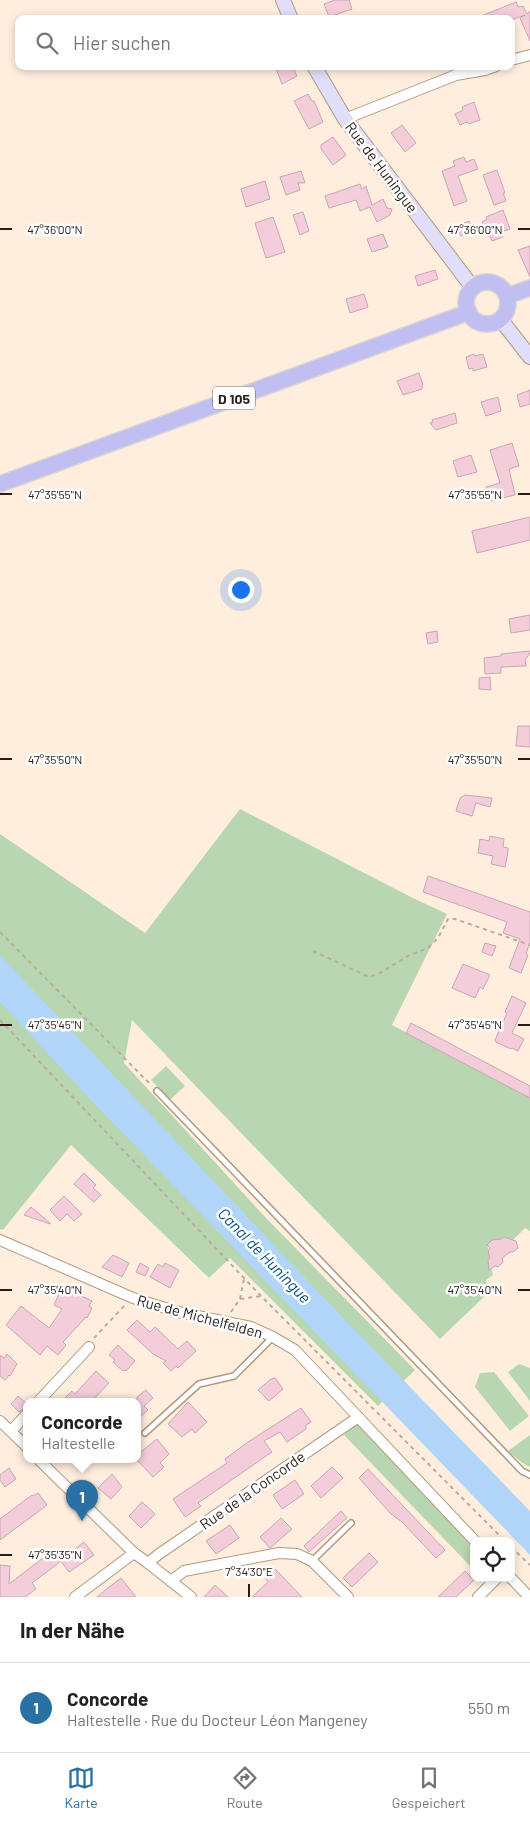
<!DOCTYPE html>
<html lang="de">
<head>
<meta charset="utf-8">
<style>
  :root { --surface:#fff; --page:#f6f6f6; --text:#202124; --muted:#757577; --line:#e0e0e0; --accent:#2970a4 }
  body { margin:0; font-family:Barlow,sans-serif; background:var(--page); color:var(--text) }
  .controls { position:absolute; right:15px; bottom:15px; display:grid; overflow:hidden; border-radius:10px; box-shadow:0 2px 8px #0003 }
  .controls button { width:45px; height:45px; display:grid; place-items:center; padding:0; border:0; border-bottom:1px solid var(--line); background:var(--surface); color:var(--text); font:25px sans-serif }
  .you { position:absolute; left:240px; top:589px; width:18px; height:18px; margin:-12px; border:4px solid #fff; border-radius:50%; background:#1a73e8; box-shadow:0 0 0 8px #1a73e833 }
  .badge { display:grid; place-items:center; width:32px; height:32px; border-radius:50%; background:var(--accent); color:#fff; font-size:16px; font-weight:700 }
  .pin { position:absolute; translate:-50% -41px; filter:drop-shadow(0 1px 2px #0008) }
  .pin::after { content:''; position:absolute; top:26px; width:18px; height:15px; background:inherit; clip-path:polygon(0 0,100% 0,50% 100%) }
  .popup { position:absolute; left:23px; top:1398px; width:118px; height:65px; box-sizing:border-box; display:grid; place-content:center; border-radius:10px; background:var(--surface); filter:drop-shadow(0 1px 4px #0005); font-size:16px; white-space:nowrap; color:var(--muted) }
  .popup b { font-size:19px; color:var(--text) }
  .popup::after { content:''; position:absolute; left:50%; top:100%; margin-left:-10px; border:10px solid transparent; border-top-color:var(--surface) }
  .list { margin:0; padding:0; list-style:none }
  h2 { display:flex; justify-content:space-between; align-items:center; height:65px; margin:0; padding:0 20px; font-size:21px }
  h2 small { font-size:16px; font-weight:400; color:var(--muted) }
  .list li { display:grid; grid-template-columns:32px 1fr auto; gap:15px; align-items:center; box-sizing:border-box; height:90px; padding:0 20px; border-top:1px solid var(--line) }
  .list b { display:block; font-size:19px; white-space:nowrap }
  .list p { margin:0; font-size:16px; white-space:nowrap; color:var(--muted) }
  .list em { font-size:16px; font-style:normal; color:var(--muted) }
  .icon { flex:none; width:28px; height:28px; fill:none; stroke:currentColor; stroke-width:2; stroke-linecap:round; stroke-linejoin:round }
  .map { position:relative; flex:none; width:530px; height:1597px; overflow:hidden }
  .search { position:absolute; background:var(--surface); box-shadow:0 2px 8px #0003; left:15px; right:15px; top:15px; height:55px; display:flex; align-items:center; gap:12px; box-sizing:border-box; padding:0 18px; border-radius:10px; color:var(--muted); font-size:19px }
  .sheet { height:155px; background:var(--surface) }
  nav { display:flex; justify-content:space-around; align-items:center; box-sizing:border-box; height:70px; border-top:1px solid var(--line); background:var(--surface); font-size:14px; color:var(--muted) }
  nav a { display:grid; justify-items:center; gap:2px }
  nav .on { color:var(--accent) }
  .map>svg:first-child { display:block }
  .green { fill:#b8d6af }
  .water { fill:#b1d5f8 }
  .building { fill:#f4cddb; stroke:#cba6b3 }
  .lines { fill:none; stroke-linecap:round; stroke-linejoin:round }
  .lane-casing { stroke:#b2997f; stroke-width:8 }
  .street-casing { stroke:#b2997f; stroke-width:12 }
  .secondary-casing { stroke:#b2997f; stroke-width:16 }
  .primary-casing { stroke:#d8d6d5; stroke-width:18 }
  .path { stroke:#baac9e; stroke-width:2; stroke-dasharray:4 4; stroke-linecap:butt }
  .lane { stroke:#fff; stroke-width:5 }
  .street { stroke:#fff; stroke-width:10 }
  .secondary { stroke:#e0def8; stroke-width:14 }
  .primary { stroke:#c1bef1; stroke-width:15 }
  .ticks { fill:none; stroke:#271d14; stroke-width:2 }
  .labels { text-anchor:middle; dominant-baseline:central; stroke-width:5; stroke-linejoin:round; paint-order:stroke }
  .shield { fill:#fff; stroke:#68615a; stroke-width:1 }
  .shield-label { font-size:14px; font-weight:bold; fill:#271d14 }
  .street-label { font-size:15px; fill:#271d14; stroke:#fff }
  .water-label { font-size:16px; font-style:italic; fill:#084f83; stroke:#fff }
  .ticks-label { font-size:12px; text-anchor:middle; fill:#271d14; stroke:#fff; stroke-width:5; stroke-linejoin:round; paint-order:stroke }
</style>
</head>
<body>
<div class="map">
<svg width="530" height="1597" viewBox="0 0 530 1597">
  <rect width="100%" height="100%" fill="#ffeede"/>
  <g class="green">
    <polygon points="240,809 413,898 447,914 392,1025 530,1098 530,1231 525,1228 510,1243 504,1237 501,1239 492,1240 487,1245 491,1257 488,1260 489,1267 491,1268 493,1275 486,1280 488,1293 440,1339 132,1020 124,1063 266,1218 415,1370 378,1406 230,1258 209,1278 71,1145 3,1230 0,1229 0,834 145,933"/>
    <polygon points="166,1066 185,1086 170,1100 151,1080"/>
    <polygon points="519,1364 530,1368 530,1401 508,1372"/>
    <polygon points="494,1372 529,1416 510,1431 475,1387 480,1373"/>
    <polygon points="357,1423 474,1545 474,1570 344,1435"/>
    <polygon points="530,1435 530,1467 521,1462 508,1451"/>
  </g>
  <polygon class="water" points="0,955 323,1297 530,1511 530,1555 89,1098 0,1002"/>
  <g class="building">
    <polygon points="335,0 349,0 352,9 329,17 324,4"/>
    <polygon points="516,2 518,7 523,6 527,14 530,11 530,41 520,18 525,15 514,19 474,19"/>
    <polygon points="275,66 292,66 297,76 282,84"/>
    <polygon points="308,94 312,101 314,101 323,122 309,129 294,101"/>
    <polygon points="474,102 480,120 469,124 467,122 460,125 455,114 463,110 462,107 464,106"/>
    <polygon points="402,125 416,143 405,152 391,133"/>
    <polygon points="333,137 346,155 333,165 321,149 321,145"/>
    <polygon points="464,157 466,162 474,159 478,169 458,176 467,201 454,206 442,171 455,166 453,161"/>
    <polygon points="497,170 505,193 503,193 506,201 494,205 483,175"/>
    <polygon points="301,171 305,183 298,183 300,190 286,195 280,177"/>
    <polygon points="265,181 270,199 246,207 241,189"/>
    <polygon points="360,184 362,189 366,186 372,205 383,199 387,208 392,209 390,215 377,222 370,207 360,211 356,200 329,208 325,196"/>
    <polygon points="503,210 510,229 501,232 503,237 492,241 490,236 488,237 482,222 487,219 486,217"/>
    <polygon points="303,212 309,231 300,235 293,215"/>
    <polygon points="273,217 285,252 266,258 255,223"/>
    <polygon points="469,221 473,231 461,236 457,226"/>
    <polygon points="383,234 388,247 372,252 367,239"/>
    <polygon points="530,246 530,277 518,250"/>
    <polygon points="435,270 438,279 418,286 415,276"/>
    <polygon points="364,294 368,307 350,313 346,299"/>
    <polygon points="474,354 475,356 483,354 487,367 473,371 473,368 469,369 466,357"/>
    <polygon points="419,373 423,385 422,386 422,389 403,395 397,381"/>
    <polygon points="530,390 530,404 520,407 517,395"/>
    <polygon points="498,397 501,411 486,416 481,402"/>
    <polygon points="455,413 457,423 436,430 430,423 433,422 432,420"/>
    <polygon points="512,443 519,466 509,469 515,495 490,501 486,487 500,483 490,450"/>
    <polygon points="471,455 477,472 458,477 453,461"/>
    <polygon points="530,517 530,540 477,553 472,531"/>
    <polygon points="530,615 530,630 511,633 509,619"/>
    <polygon points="437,631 438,642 428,644 426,633"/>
    <polygon points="530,651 530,653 525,660 526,666 501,667 501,673 485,674 484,658 501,656 501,654"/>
    <polygon points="490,677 491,690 479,689 479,678"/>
    <polygon points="518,726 530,726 530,747 516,746"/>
    <polygon points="465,795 492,798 490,807 476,803 472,816 456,811 460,798"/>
    <polygon points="490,836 504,839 503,847 508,848 508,852 505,867 491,864 493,856 478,853 480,839 489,841"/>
    <polygon points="428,876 530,912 530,942 526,954 528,955 521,973 509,968 520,939 503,933 507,922 423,892"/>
    <polygon points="485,943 496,946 492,956 482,952"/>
    <polygon points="463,964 490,975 483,989 480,987 475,998 452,988"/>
    <polygon points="512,996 526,1003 512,1033 524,1039 518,1051 512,1048 511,1049 496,1042 495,1040 507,1013 505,1012"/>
    <polygon points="411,1023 530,1086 530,1098 406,1033"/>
    <polygon points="84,1173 96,1185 93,1188 101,1195 94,1202 74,1184"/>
    <polygon points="64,1196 82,1214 74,1221 67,1214 60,1221 50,1210"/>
    <polygon points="31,1207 50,1223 50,1224 24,1215"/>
    <polygon points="504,1237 516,1241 518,1248 513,1252 510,1252 502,1258 503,1262 498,1267 495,1266 489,1270 488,1260 490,1258 488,1251 490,1248 487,1245 492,1240 501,1239"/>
    <polygon points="113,1255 129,1263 122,1277 102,1267"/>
    <polygon points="140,1263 149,1268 145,1276 136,1272"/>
    <polygon points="165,1263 179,1270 170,1288 150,1277 158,1264 163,1267"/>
    <polygon points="64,1288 92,1301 89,1306 92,1308 87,1318 86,1317 63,1342 66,1345 58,1355 47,1346 40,1355 6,1325 21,1306 49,1328 62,1309 54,1305 61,1289"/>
    <polygon points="137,1320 150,1332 155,1327 178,1349 187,1341 196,1351 178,1368 176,1366 171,1371 163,1363 166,1361 153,1354 127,1330"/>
    <polygon points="118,1345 135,1361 126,1371 125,1370 123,1371 113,1362 115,1360 109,1355"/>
    <polygon points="7,1354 17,1364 10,1376 9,1375 5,1380 0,1376 0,1355 4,1358"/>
    <polygon points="96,1371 109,1383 91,1402 61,1402 72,1391 75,1394"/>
    <polygon points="275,1378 283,1389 269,1401 258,1390 271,1379"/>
    <polygon points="146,1390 153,1398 144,1406 148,1410 137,1420 137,1397"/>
    <polygon points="18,1396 27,1404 27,1407 19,1412 11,1404"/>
    <polygon points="188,1402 207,1422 195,1433 192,1429 182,1437 168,1424"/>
    <polygon points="301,1408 311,1422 306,1425 306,1429 287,1442 280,1432 264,1441 272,1452 198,1503 201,1506 185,1517 173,1499 227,1463 225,1459 248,1442"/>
    <polygon points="157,1439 169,1454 160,1463 164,1467 153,1477 137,1460 137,1455"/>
    <polygon points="332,1467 343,1478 321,1498 311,1486"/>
    <polygon points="9,1468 16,1479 5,1487 0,1480 0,1475"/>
    <polygon points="368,1469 445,1550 436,1558 402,1522 390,1513 359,1478"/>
    <polygon points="112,1474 122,1487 111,1499 98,1488"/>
    <polygon points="295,1480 304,1494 282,1509 273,1495"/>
    <polygon points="38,1493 47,1505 0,1540 0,1519 32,1495 33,1496"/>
    <polygon points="142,1502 155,1514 141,1528 129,1516"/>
    <polygon points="341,1511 347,1518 309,1552 304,1546"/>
    <polygon points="281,1518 292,1529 270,1548 260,1537"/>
    <polygon points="230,1525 239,1538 216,1554 206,1541"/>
    <polygon points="84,1542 94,1555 69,1572 60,1560"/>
    <polygon points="52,1551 60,1562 32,1583 36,1589 25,1597 0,1597 0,1565 10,1566 9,1584"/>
    <polygon points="369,1553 378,1562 352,1587 343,1578"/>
    <polygon points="275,1569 278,1572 302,1597 252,1597 268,1582 265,1578"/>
    <polygon points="465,1571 474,1580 456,1597 438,1597"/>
    <polygon points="121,1578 136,1597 97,1597 108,1588"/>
    <polygon points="215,1585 228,1597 204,1597"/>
  </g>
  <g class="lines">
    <defs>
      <g id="lane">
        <polyline points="157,1091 522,1471 530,1475"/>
        <polyline points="145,1433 199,1384 234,1376 273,1337"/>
        <polyline points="312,1561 351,1523"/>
      </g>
      <g id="street">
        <polyline points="511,60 530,55"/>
        <polyline points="345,119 456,75 485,70 496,66"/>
        <polyline points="0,1240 133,1298 178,1312 251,1327 273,1337 295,1350 475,1541"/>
        <polyline points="38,1402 89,1347"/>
        <polyline points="0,1421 27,1447"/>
        <polyline points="11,1431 27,1414"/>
        <polyline points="39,1460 134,1553 148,1563 191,1597"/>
        <polyline points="148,1563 159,1554 357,1418"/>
        <polyline points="511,1578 529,1597"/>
        <polyline points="171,1581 184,1571 279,1553 297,1554 312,1561 348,1597"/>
        <polyline points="75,1597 134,1553"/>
        <polyline points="478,1597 497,1578"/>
      </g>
      <g id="secondary">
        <polyline points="283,0 291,19"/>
        <polyline points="314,66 345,119 473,288"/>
        <polyline points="501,320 530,357"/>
      </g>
      <g id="primary">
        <circle cx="487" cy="303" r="21"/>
        <polyline points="507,296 530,288"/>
        <polyline points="0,484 469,312"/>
      </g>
    </defs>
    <use href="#lane" class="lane-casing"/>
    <use href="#street" class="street-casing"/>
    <use href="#secondary" class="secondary-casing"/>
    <use href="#primary" class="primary-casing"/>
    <g class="path">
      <polyline points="0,932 152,1086"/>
      <polyline points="313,951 369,977 380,973 408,956 428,948 438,938 448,919 455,919 530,945"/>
      <polyline points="0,1020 261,1296 505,1541"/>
      <polyline points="240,1299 244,1279"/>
      <polyline points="231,1312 240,1299 261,1296"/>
      <polyline points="94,1338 125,1305"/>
      <polyline points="511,1547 530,1565"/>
    </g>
    <use href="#lane" class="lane"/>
    <use href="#street" class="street"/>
    <use href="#secondary" class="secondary"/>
    <use href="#primary" class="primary"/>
  </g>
  <path class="ticks" d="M0 229H12M518 229H530M0 494H12M518 494H530M0 759H12M518 759H530M0 1025H12M518 1025H530M0 1290H12M518 1290H530M0 1555H12M249 1584V1597"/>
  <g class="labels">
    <rect class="shield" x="213" y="386.5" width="42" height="23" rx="4"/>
    <g class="shield-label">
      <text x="234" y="398">D 105</text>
    </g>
    <g class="street-label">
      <text transform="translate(382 167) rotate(53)">Rue de Huningue</text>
      <text transform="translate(200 1316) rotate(15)">Rue de Michelfelden</text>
      <text transform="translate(252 1490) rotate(-35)">Rue de la Concorde</text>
    </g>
    <g class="water-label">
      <text transform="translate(265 1255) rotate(46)">Canal de Huningue</text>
    </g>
  </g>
  <g class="ticks-label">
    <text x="55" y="234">47°36'00"N</text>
    <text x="475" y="234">47°36'00"N</text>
    <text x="55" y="499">47°35'55"N</text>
    <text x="475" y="499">47°35'55"N</text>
    <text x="55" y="764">47°35'50"N</text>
    <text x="475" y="764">47°35'50"N</text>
    <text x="55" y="1029">47°35'45"N</text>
    <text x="475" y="1029">47°35'45"N</text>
    <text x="55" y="1294">47°35'40"N</text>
    <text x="475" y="1294">47°35'40"N</text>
    <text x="55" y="1559">47°35'35"N</text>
    <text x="249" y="1576">7°34'30"E</text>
  </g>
</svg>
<div class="controls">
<button><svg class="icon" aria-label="locate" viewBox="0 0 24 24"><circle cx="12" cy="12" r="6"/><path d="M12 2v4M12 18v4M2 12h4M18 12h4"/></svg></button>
</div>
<div class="you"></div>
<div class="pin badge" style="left:82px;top:1521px">1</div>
<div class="popup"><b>Concorde</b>Haltestelle</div>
<div class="search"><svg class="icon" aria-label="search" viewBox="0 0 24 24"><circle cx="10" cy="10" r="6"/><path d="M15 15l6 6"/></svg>Hier suchen</div>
</div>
<section class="sheet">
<h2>In der Nähe<small></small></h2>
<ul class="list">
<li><span class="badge">1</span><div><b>Concorde</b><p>Haltestelle · Rue du Docteur Léon Mangeney</p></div><em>550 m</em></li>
</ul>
</section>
<nav>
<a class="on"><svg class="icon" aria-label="map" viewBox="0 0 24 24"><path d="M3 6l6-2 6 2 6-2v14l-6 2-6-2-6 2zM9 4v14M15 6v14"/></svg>Karte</a>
<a><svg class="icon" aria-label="directions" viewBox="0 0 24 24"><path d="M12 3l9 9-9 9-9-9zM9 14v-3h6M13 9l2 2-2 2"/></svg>Route</a>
<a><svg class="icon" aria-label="saved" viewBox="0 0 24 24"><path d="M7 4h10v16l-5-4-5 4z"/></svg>Gespeichert</a>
</nav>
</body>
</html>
